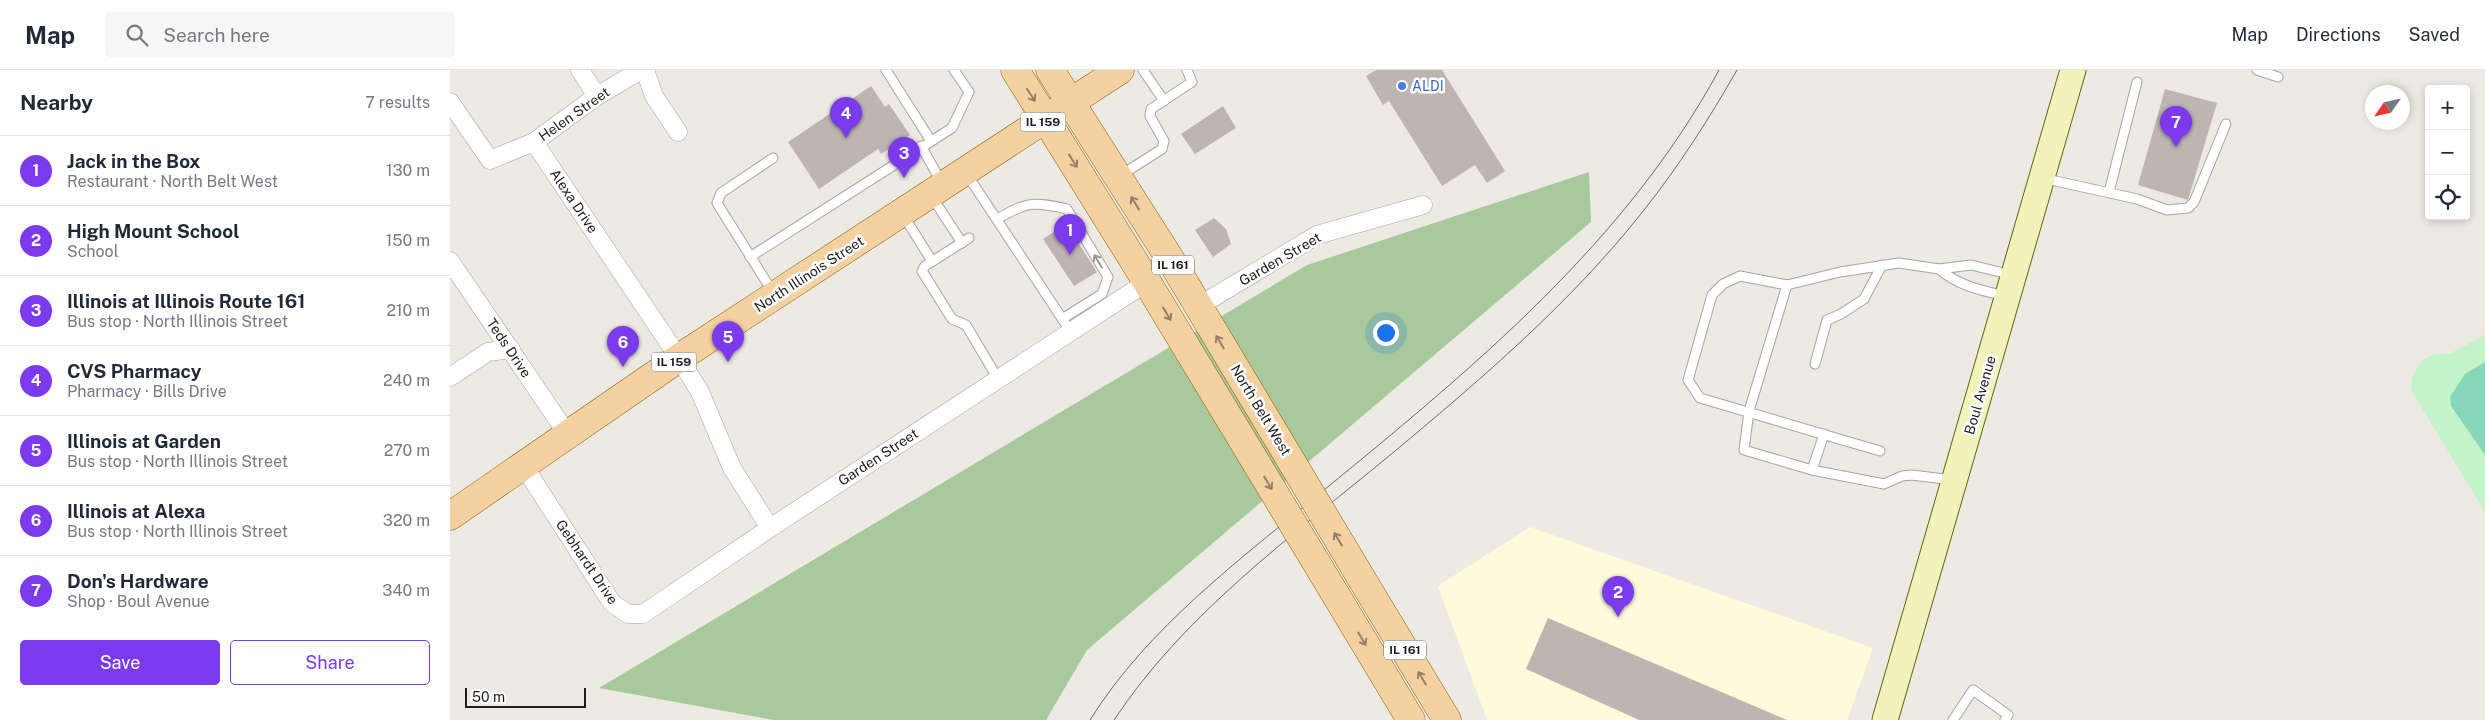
<!DOCTYPE html>
<html lang="en">
<head>
<meta charset="utf-8">
<style>
  :root { --surface:#fff; --page:#f6f6f7; --text:#1f2937; --muted:#747a83; --line:#e0e1e3; --accent:#7c3aed }
  body { margin:0; font-family:"Public Sans",sans-serif; background:var(--page); color:var(--text) }
  .controls { position:absolute; right:15px; top:15px; display:grid; overflow:hidden; border-radius:5px; box-shadow:0 2px 8px #0003 }
  .controls button { width:45px; height:45px; display:grid; place-items:center; padding:0; border:0; border-bottom:1px solid var(--line); background:var(--surface); color:var(--text); font:25px sans-serif }
  .compass { position:absolute; left:1915px; top:15px; width:45px; height:45px; border-radius:50%; background:var(--surface); box-shadow:0 2px 8px #0003; rotate:236deg }
  .scale { position:absolute; left:15px; bottom:12px; width:121px; box-sizing:border-box; padding-left:5px; border:2px solid #1d1d1d; border-top:0; font-size:14px; line-height:18px; white-space:nowrap; color:#1d1d1d; -webkit-text-stroke:4px #fff; paint-order:stroke }
  .you { position:absolute; left:935px; top:262px; width:18px; height:18px; margin:-12px; border:4px solid #fff; border-radius:50%; background:#1a73e8; box-shadow:0 0 0 8px #1a73e833 }
  .badge { display:grid; place-items:center; width:32px; height:32px; border-radius:50%; background:var(--accent); color:#fff; font-size:16px; font-weight:700 }
  .pin { position:absolute; translate:-50% -41px; filter:drop-shadow(0 1px 2px #0008) }
  .pin::after { content:''; position:absolute; top:26px; width:18px; height:15px; background:inherit; clip-path:polygon(0 0,100% 0,50% 100%) }
  .list { margin:0; padding:0; list-style:none }
  h2 { display:flex; justify-content:space-between; align-items:center; height:65px; margin:0; padding:0 20px; font-size:21px }
  h2 small { font-size:16px; font-weight:400; color:var(--muted) }
  .list li { display:grid; grid-template-columns:32px 1fr auto; gap:15px; align-items:center; box-sizing:border-box; height:70px; padding:0 20px; border-top:1px solid var(--line) }
  .list b { display:block; font-size:19px; white-space:nowrap }
  .list p { margin:0; font-size:16px; white-space:nowrap; color:var(--muted) }
  .list em { font-size:16px; font-style:normal; color:var(--muted) }
  .actions { display:flex; gap:10px; padding:15px 20px }
  .actions a { flex:1; padding:11px 0; border:1px solid var(--accent); border-radius:5px; text-align:center; font-size:18px; color:var(--accent) }
  .actions .main { background:var(--accent); color:#fff }
  .icon { flex:none; width:28px; height:28px; fill:none; stroke:currentColor; stroke-width:2; stroke-linecap:round; stroke-linejoin:round }
  .map { position:relative; flex:none; width:2035px; height:650px; overflow:hidden }
  header { display:flex; align-items:center; gap:30px; box-sizing:border-box; height:70px; padding:0 25px; background:var(--surface); border-bottom:1px solid var(--line) }
  header strong { font-size:24px }
  nav { display:flex; gap:28px; margin-inline-start:auto; font-size:18px }
  .search { width:350px; height:45px; background:var(--page); display:flex; align-items:center; gap:12px; box-sizing:border-box; padding:0 18px; border-radius:5px; color:var(--muted); font-size:19px }
  main { display:flex }
  aside { flex:1; background:var(--surface) }
  .map>svg:first-child { display:block }
  .education { fill:#fcfcdd }
  .forest { fill:#a8c99b }
  .park { fill:#c3f4c8 }
  .pitch { fill:#87d6b9 }
  .building { fill:#bdb6b0 }
  .lines { fill:none; stroke-linecap:round; stroke-linejoin:round }
  .lane-casing { stroke:#a4a4a4; stroke-width:11 }
  .street-casing { stroke:#a4a4a4; stroke-width:19 }
  .secondary-casing { stroke:#5e6a0d; stroke-width:27 }
  .primary-casing { stroke:#89620c; stroke-width:29 }
  .lane { stroke:#fff; stroke-width:9 }
  .street { stroke:#fff; stroke-width:18 }
  .secondary { stroke:#f0f4ba; stroke-width:25 }
  .primary { stroke:#f4d1a1; stroke-width:28 }
  .tram { stroke:#6b6b6b; stroke-width:1 }
  .primary-bridge-casing { stroke:#89620c; stroke-width:29; stroke-linecap:butt }
  .primary-bridge { stroke:#f4d1a1; stroke-width:28 }
  .oneway { stroke:#938066 }
  .oneway2 { stroke:#999 }
  .shop-dot { fill:#3f7fe0; stroke:#fff; stroke-width:2 }
  .labels { text-anchor:middle; dominant-baseline:central; stroke-width:5; stroke-linejoin:round; paint-order:stroke }
  .shield { fill:#fff; stroke:#616161; stroke-width:1 }
  .shield-label { font-size:12px; font-weight:bold; fill:#1d1d1d }
  .shop-label { font-size:14px; fill:#366cbe; stroke:#fff; text-anchor:start }
  .street-label { font-size:14px; fill:#1d1d1d; stroke:#fff }
</style>
</head>
<body>
<header>
<strong>Map</strong>
<div class="search"><svg class="icon" aria-label="search" viewBox="0 0 24 24"><circle cx="10" cy="10" r="6"/><path d="M15 15l6 6"/></svg>Search here</div>
<nav><a>Map</a><a>Directions</a><a>Saved</a></nav>
</header>
<main>
<aside>
<h2>Nearby<small>7 results</small></h2>
<ul class="list">
<li><span class="badge">1</span><div><b>Jack in the Box</b><p>Restaurant · North Belt West</p></div><em>130 m</em></li>
<li><span class="badge">2</span><div><b>High Mount School</b><p>School</p></div><em>150 m</em></li>
<li><span class="badge">3</span><div><b>Illinois at Illinois Route 161</b><p>Bus stop · North Illinois Street</p></div><em>210 m</em></li>
<li><span class="badge">4</span><div><b>CVS Pharmacy</b><p>Pharmacy · Bills Drive</p></div><em>240 m</em></li>
<li><span class="badge">5</span><div><b>Illinois at Garden</b><p>Bus stop · North Illinois Street</p></div><em>270 m</em></li>
<li><span class="badge">6</span><div><b>Illinois at Alexa</b><p>Bus stop · North Illinois Street</p></div><em>320 m</em></li>
<li><span class="badge">7</span><div><b>Don's Hardware</b><p>Shop · Boul Avenue</p></div><em>340 m</em></li>
</ul>
<div class="actions"><a class="main">Save</a><a>Share</a></div>
</aside>
<div class="map">
<svg width="2035" height="650" viewBox="0 0 2035 650">
  <rect width="100%" height="100%" fill="#edeae3"/>
  <polygon class="education" points="1080,457 1423,578 1397,650 1037,650 988,516"/>
  <polygon class="forest" points="1139,102 1141,152 637,580 596,650 324,650 149,618 857,195"/>
  <polygon class="park" points="2035,265 2035,442 1961,320 1962,307 1972,290 1983,285 2001,283"/>
  <polygon class="pitch" points="2035,292 2035,385 2001,336 2000,327 2015,304"/>
  <g class="building">
    <polygon points="926,0 992,0 1055,101 1037,113 1025,95 992,116 939,31 933,35 916,6"/>
    <polygon points="421,16 435,37 439,34 460,65 431,84 428,79 369,119 338,72"/>
    <polygon points="1715,19 1767,33 1738,130 1688,115"/>
    <polygon points="773,36 786,58 745,84 731,64"/>
    <polygon points="764,148 776,159 781,174 763,187 745,160"/>
    <polygon points="616,154 647,202 624,216 593,169"/>
    <polygon points="1098,548 1337,650 1189,650 1076,599"/>
  </g>
  <g class="lines">
    <defs>
      <g id="lane">
        <polyline points="436,0 481,71"/>
        <polyline points="693,0 714,31"/>
        <polyline points="1807,0 1828,7"/>
        <polyline points="471,76 492,113"/>
        <polyline points="323,88 271,123 267,133 324,224"/>
        <polyline points="516,103 615,253"/>
        <polyline points="671,105 712,79 714,71 700,46 701,39 742,12 737,0"/>
        <polyline points="1592,108 1687,129 1717,140 1738,138 1744,132 1776,54"/>
        <polyline points="1659,122 1687,12"/>
        <polyline points="482,127 512,173"/>
        <polyline points="453,145 482,191"/>
        <path d="M547 149C577 132 582 131 617 139L658 207 652 224 612 249"/>
        <polyline points="519,168 475,196 472,201 502,249 516,255 548,309"/>
        <polyline points="300,187 502,58 519,22 504,0"/>
        <polyline points="1337,215 1299,341 1294,380 1362,400 1434,414 1452,406 1462,405 1502,410"/>
        <path d="M1555 226C1530 220 1509 216 1489 199L1521 195 1562 205"/>
        <polyline points="1365,294 1377,250 1391,244 1414,229 1432,195"/>
        <polyline points="1430,381 1250,328 1238,310 1262,225 1273,214 1290,206 1337,215 1390,202 1449,193 1489,199"/>
        <polyline points="1362,400 1374,364"/>
        <polyline points="1503,650 1523,620 1558,645 1555,650"/>
      </g>
      <g id="street">
        <polyline points="130,0 147,26"/>
        <polyline points="195,0 204,26 228,62"/>
        <polyline points="0,32 40,90 84,72 229,288 250,322 282,398 320,458"/>
        <polyline points="84,72 147,26 191,0"/>
        <polyline points="0,191 118,365"/>
        <polyline points="749,236 867,165 973,135"/>
        <polyline points="0,307 38,282 61,279"/>
        <polyline points="73,395 162,533 178,544 193,544 320,458 697,212"/>
      </g>
      <polyline id="secondary" points="1435,650 1623,0"/>
      <g id="primary">
        <polyline points="565,0 697,212 793,371"/>
        <polyline points="600,0 722,192 822,359"/>
        <polyline points="0,446 229,288 670,0"/>
        <polyline points="913,511 997,650"/>
        <polyline points="887,527 961,650"/>
      </g>
    </defs>
    <use href="#lane" class="lane-casing"/>
    <use href="#street" class="street-casing"/>
    <use href="#secondary" class="secondary-casing"/>
    <use href="#primary" class="primary-casing"/>
    <use href="#lane" class="lane"/>
    <use href="#street" class="street"/>
    <use href="#secondary" class="secondary"/>
    <use href="#primary" class="primary"/>
    <g class="tram">
      <path d="M640 650C698 557 791 489 874 420 1023 298 1176 172 1269 0"/>
      <path d="M664 650C735 543 841 467 939 386 1029 311 1121 233 1194 140 1229 96 1259 49 1287 0"/>
    </g>
    <defs>
      <g id="primary-bridge">
        <polyline points="822,359 913,511"/>
        <polyline points="793,371 887,527"/>
      </g>
    </defs>
    <use href="#primary-bridge" class="primary-bridge-casing"/>
    <use href="#primary-bridge" class="primary-bridge"/>
  </g>
  <defs><path id="oneway-shaft" d="M-6 0H5M1.5-3L5.5 0L1.5 3" fill="none" stroke-width="1.6" stroke-linecap="round" stroke-linejoin="round" transform="scale(1.25)"/></defs>
  <g class="oneway">
    <use href="#oneway-shaft" transform="translate(581 25) rotate(57)"/>
    <use href="#oneway-shaft" transform="translate(623 91) rotate(58)"/>
    <use href="#oneway-shaft" transform="translate(685 133) rotate(-122)"/>
    <use href="#oneway-shaft" transform="translate(717 244) rotate(59)"/>
    <use href="#oneway-shaft" transform="translate(770 272) rotate(-121)"/>
    <use href="#oneway-shaft" transform="translate(818 413) rotate(59)"/>
    <use href="#oneway-shaft" transform="translate(888 469) rotate(-121)"/>
    <use href="#oneway-shaft" transform="translate(912 569) rotate(59)"/>
    <use href="#oneway-shaft" transform="translate(972 608) rotate(-121)"/>
  </g>
  <use class="oneway2" href="#oneway-shaft" transform="translate(648 191) rotate(-121)"/>
  <circle class="shop-dot" cx="952" cy="16" r="5"/>
  <g class="labels">
    <g class="shield">
      <rect x="570.5" y="42.5" width="45" height="19" rx="4"/>
      <rect x="702" y="185.5" width="42" height="19" rx="4"/>
      <rect x="201.5" y="282.5" width="45" height="19" rx="4"/>
      <rect x="934" y="570.5" width="42" height="19" rx="4"/>
    </g>
    <g class="shield-label">
      <text x="593" y="52">IL 159</text>
      <text x="723" y="195">IL 161</text>
      <text x="224" y="292">IL 159</text>
      <text x="955" y="580">IL 161</text>
    </g>
    <g class="shop-label">
      <text x="962" y="16">ALDI</text>
    </g>
    <g class="street-label">
      <text transform="translate(124 44) rotate(-35)">Helen Street</text>
      <text transform="translate(124 131) rotate(56)">Alexa Drive</text>
      <text transform="translate(830 189) rotate(-30)">Garden Street</text>
      <text transform="translate(359 204) rotate(-33)">North Illinois Street</text>
      <text transform="translate(59 278) rotate(56)">Teds Drive</text>
      <text transform="translate(1530 325) rotate(-74)">Boul Avenue</text>
      <text transform="translate(811 340) rotate(59)">North Belt West</text>
      <text transform="translate(428 387) rotate(-33)">Garden Street</text>
      <text transform="translate(137 492) rotate(56)">Gebhardt Drive</text>
    </g>
  </g>
</svg>
<div class="controls">
<button>+</button>
<button>−</button>
<button><svg class="icon" aria-label="locate" viewBox="0 0 24 24"><circle cx="12" cy="12" r="6"/><path d="M12 2v4M12 18v4M2 12h4M18 12h4"/></svg></button>
</div>
<svg class="compass" viewBox="-18 -18 36 36"><path d="M0-13l5 13h-10z" fill="#e53935"/><path d="M0 13l5-13h-10z" fill="#747a83"/></svg>
<div class="scale">50 m</div>
<div class="you"></div>
<div class="pin badge" style="left:620px;top:185px">1</div>
<div class="pin badge" style="left:1168px;top:547px">2</div>
<div class="pin badge" style="left:454px;top:108px">3</div>
<div class="pin badge" style="left:396px;top:68px">4</div>
<div class="pin badge" style="left:278px;top:292px">5</div>
<div class="pin badge" style="left:173px;top:297px">6</div>
<div class="pin badge" style="left:1726px;top:77px">7</div>
</div>
</main>
</body>
</html>
